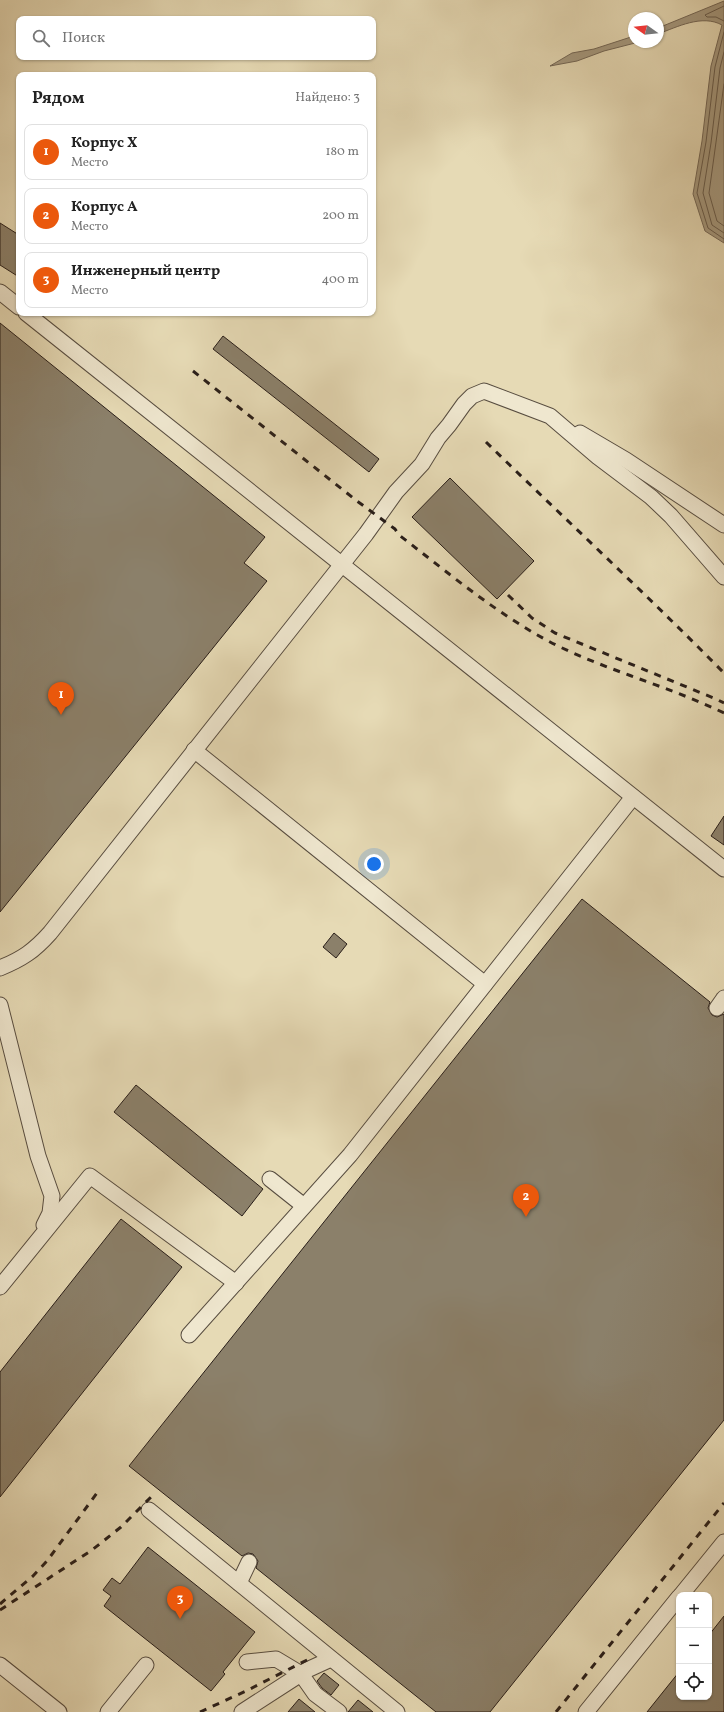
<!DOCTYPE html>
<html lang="ru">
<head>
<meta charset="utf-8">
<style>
  :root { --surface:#fff; --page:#f6f6f6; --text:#222; --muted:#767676; --line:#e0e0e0; --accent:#ea580c }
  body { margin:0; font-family:Vollkorn,serif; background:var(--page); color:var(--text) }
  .controls { position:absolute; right:12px; bottom:12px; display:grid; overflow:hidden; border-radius:8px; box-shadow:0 1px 3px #0004 }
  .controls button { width:36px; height:36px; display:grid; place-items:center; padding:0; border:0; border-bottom:1px solid var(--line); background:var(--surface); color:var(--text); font:20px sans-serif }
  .compass { position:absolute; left:628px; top:12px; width:36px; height:36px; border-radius:50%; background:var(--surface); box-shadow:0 1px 3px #0004; rotate:285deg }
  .you { position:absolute; left:374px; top:864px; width:14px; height:14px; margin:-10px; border:3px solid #fff; border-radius:50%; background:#1a73e8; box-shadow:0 0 0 6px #1a73e833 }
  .badge { display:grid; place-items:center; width:26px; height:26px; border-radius:50%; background:var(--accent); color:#fff; font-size:13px; font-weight:700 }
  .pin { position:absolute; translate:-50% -33px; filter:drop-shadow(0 1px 2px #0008) }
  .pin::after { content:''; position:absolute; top:21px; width:14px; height:12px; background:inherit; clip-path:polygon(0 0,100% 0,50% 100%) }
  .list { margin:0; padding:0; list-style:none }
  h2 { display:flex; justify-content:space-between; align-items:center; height:52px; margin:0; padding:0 16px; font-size:17px }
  h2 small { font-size:13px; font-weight:400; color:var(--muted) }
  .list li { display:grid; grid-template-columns:26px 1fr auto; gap:12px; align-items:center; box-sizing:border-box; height:56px; margin:0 8px 8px; padding:0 8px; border:1px solid var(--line); border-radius:8px }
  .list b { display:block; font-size:15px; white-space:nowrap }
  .list p { margin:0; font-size:13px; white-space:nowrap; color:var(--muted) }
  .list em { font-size:13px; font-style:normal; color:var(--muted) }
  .icon { flex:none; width:22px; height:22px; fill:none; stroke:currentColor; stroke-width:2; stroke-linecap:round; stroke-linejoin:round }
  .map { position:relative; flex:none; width:724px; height:1712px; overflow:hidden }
  .search { position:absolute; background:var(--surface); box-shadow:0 1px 3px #0004; left:16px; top:16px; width:360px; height:44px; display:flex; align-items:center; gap:10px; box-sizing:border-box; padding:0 14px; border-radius:8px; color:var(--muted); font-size:15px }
  .panel { position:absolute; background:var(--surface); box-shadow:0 1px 3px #0004; left:16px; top:72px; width:360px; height:244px; border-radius:8px }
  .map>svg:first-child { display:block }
  .water { fill:#a69a80; stroke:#746857 }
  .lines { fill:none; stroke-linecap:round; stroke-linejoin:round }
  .shore { stroke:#685c4c; stroke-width:1 }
  .building { fill:#8b806a; stroke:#291e19 }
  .minor-casing { stroke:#584d40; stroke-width:17 }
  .minor { stroke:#efe7cf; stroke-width:15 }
  .rail { stroke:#291e19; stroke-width:3; stroke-dasharray:7 7; stroke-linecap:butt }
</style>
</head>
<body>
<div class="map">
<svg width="724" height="1712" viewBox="0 0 724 1712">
  <rect width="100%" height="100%" fill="#e6dab5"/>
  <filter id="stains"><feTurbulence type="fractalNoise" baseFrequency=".005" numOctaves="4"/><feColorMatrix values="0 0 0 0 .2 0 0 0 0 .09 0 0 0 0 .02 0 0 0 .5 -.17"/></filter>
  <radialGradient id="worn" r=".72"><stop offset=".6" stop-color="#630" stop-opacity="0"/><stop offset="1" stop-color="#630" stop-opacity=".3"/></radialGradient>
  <g class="water">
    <path d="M724 1V243L705 231 693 194 702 141 711 66 722 25C702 14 677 27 658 34V28Z"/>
    <polygon points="634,36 634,42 639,42 604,51 577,61 550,66 572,53 594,49"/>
  </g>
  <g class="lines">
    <g class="shore">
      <polyline points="724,6 705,15 707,17 716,17 724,21"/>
      <polyline points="724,32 715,67 706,142 697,193 708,228 724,239"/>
      <polyline points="724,52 720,68 711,143 703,193 712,225 724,233"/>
      <polyline points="724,84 709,193 717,221 724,226"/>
    </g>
  </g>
  <g class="building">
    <polygon points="0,223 19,235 19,277 0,265"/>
    <polygon points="0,323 265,537 244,563 267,581 0,912"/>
    <polygon points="223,336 379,459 369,472 213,349"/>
    <polygon points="450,478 534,561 497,599 412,517"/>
    <polygon points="724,816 724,845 711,836"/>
    <polygon points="582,899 710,1002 708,1008 712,1015 717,1017 724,1014 724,1420 490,1712 436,1712 256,1568 258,1561 253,1554 248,1553 242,1556 129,1466"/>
    <polygon points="334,933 347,944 336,958 323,947"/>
    <polygon points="136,1085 263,1189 242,1216 114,1112"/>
    <polygon points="121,1219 182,1267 0,1497 0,1372"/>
    <polygon points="148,1547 255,1632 223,1672 225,1674 211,1691 104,1606 111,1596 103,1590 112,1578 120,1584"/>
    <polygon points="724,1616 724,1712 647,1712 679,1672 679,1697 709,1697 709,1635"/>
    <polygon points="324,1673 339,1685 331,1695 322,1688 317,1681"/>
    <polygon points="299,1699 315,1712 288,1712"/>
    <polygon points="358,1700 373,1712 348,1712"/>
  </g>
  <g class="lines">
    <defs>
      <g id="minor">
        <polyline points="0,292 19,307"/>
        <polyline points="26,313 724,869"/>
        <polyline points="580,433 626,460 724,525"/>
        <polyline points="194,750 485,984"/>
        <path d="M0 968C22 959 34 951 50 933L366 534 396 492 422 464 438 438 449 425 464 404 472 396 484 391 550 416 598 457 651 497 671 516 724 577"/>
        <polyline points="0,1005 38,1156 52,1196 50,1213 44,1225"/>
        <polyline points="717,1008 724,998"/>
        <polyline points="270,1179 304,1206"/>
        <polyline points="0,1287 90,1176 236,1283"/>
        <polyline points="189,1335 350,1155 633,797"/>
        <polyline points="149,1510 397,1712"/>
        <polyline points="239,1583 249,1562"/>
        <polyline points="681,1595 724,1542"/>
        <polyline points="247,1662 276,1659 301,1674 315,1694 339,1712"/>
        <polyline points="0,1665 59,1712"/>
        <polyline points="108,1712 146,1665"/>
        <polyline points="242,1712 307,1670 331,1659"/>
        <polyline points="586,1712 679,1597"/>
      </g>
    </defs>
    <use href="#minor" class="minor-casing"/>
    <use href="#minor" class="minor"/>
    <g class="rail">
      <path d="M193 371 357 501 395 529 399 535C450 574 500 617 558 646 612 672 670 687 724 713"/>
      <path d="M486 442C565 519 646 594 724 673"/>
      <polyline points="508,595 532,618 555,633 716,699 724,703"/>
      <polyline points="0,1604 33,1576 47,1561 97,1493"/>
      <polyline points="0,1610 92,1550 121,1527 155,1493"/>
      <polyline points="200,1712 246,1691 311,1658"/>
      <polyline points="556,1712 724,1503"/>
    </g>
  </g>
  <rect width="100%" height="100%" filter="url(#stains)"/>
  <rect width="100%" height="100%" fill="url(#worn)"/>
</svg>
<div class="controls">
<button>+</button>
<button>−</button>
<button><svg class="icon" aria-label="locate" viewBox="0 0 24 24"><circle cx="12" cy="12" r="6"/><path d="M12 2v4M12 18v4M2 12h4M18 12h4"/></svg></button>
</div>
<svg class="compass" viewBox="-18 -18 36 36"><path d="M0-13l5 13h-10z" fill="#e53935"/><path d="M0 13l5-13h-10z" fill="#767676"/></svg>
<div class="you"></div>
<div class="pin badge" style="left:61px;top:715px">1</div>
<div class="pin badge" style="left:526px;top:1217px">2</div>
<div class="pin badge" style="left:180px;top:1619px">3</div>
<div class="search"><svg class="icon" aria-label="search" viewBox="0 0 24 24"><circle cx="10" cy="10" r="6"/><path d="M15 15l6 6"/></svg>Поиск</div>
<section class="panel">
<h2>Рядом<small>Найдено: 3</small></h2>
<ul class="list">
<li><span class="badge">1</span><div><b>Корпус Х</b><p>Место</p></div><em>180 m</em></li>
<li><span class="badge">2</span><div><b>Корпус А</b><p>Место</p></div><em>200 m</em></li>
<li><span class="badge">3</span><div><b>Инженерный центр</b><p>Место</p></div><em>400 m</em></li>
</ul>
</section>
</div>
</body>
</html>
